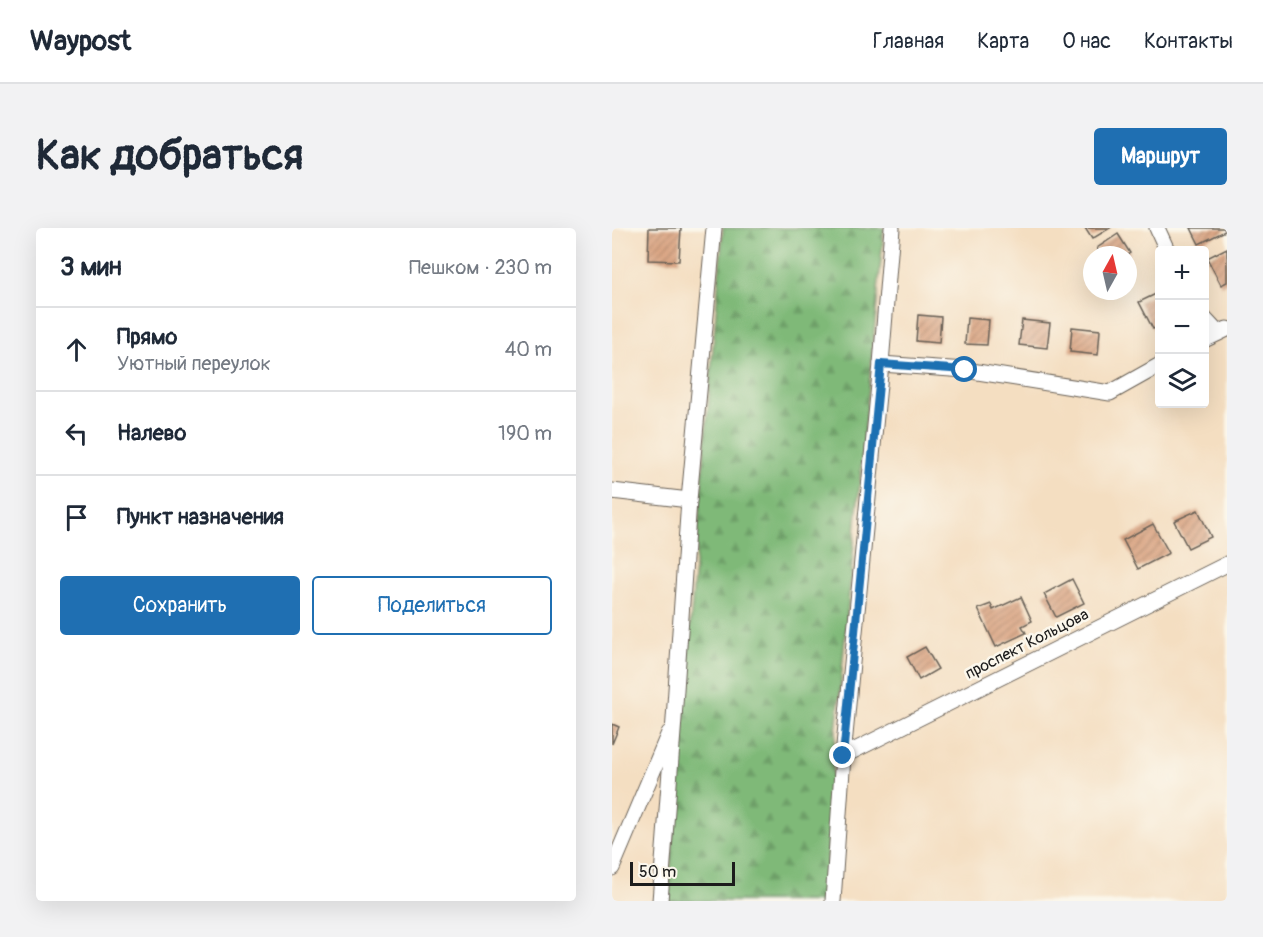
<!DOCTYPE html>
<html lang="ru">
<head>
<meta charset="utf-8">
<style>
  :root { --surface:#fff; --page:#f2f2f3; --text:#1f2937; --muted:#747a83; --line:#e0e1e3; --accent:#1f6fb2 }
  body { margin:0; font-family:Pangolin,sans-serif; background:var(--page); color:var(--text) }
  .controls { position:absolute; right:18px; top:18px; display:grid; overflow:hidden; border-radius:6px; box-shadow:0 6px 24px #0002 }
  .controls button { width:54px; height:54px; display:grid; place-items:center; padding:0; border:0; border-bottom:2px solid var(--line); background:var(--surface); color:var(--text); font:30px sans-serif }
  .compass { position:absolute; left:471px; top:18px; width:54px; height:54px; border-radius:50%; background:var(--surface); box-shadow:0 6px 24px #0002; rotate:8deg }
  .scale { position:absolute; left:18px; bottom:15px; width:105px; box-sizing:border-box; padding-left:6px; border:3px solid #1c1c1c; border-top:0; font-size:16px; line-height:21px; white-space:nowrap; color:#1c1c1c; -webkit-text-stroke:4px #fbf7ec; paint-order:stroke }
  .stop { position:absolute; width:18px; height:18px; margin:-14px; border:4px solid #1f6fb2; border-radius:50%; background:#fff }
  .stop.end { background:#1f6fb2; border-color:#fff; box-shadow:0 2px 6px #0008 }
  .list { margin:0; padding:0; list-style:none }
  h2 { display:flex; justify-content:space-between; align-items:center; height:78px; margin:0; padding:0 24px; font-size:26px }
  h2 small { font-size:20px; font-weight:400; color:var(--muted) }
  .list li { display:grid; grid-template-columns:39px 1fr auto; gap:18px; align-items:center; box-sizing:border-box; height:84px; padding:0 24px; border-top:2px solid var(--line) }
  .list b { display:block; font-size:22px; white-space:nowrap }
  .list p { margin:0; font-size:20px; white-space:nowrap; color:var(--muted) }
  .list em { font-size:20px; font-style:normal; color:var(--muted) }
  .actions { display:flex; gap:12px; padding:18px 24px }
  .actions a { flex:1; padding:14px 0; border:2px solid var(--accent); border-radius:6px; text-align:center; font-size:21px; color:var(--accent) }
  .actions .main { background:var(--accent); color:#fff }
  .icon { flex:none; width:33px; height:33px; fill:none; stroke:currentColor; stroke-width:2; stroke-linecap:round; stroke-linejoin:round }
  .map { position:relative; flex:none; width:615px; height:673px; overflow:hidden; border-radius:6px }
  header { display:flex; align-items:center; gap:36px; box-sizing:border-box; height:84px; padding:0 30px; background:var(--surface); border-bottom:2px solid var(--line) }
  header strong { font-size:28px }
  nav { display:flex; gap:33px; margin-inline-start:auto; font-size:21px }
  .intro { display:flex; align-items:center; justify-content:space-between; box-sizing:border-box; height:144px; padding:0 36px }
  h1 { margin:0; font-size:42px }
  .button { padding:15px 27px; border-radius:6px; background:var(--accent); color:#fff; font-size:21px; font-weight:700 }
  main { display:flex; gap:36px; padding:0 36px }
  aside { flex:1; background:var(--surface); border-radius:6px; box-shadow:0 6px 24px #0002 }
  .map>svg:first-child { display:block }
  .forest { fill:url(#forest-firs); stroke:#4e6a4a; stroke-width:1.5 }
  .building { fill:url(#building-hatch) }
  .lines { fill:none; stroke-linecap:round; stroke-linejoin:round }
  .street-casing { stroke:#686056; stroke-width:17 }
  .street { stroke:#fff; stroke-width:15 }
  .route { stroke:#1f6fb2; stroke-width:8 }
  .labels { text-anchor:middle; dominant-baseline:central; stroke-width:5; stroke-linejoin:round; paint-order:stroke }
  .street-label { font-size:16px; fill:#1c1c1c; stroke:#fbf7ec }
</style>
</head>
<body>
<header>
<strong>Waypost</strong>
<nav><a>Главная</a><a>Карта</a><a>О нас</a><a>Контакты</a></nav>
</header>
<div class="intro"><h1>Как добраться</h1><a class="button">Маршрут</a></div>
<main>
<aside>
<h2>3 мин<small>Пешком · 230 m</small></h2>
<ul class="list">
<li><svg class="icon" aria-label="ahead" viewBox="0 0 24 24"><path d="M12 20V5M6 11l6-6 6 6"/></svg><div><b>Прямо</b><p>Уютный переулок</p></div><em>40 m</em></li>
<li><svg class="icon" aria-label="left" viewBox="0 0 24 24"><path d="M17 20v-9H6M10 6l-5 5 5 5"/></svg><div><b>Налево</b></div><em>190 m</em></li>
<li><svg class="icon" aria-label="arrive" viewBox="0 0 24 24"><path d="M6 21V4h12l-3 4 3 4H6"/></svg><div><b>Пункт назначения</b></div></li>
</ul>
<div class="actions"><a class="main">Сохранить</a><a>Поделиться</a></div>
</aside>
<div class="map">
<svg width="615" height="673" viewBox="0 0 615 673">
  <defs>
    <pattern id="forest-firs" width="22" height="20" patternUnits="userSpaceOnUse" patternTransform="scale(1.5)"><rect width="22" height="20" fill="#7fb978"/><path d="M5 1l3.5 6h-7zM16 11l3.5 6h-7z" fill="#6d9e67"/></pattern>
    <pattern id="building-hatch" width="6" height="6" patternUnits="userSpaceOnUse" patternTransform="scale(1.5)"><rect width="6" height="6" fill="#d79d79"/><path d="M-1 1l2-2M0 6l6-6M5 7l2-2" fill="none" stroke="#ae7f62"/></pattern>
  </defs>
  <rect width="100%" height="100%" fill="#fbf7ec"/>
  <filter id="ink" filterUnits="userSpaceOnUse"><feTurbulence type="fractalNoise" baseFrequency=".0167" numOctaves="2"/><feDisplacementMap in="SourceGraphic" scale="12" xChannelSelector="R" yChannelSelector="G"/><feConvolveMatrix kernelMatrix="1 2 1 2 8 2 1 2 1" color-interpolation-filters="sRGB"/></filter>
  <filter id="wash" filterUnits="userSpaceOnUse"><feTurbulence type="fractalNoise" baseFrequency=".008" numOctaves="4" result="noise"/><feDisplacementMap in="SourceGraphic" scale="24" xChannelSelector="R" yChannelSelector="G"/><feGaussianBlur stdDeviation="1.35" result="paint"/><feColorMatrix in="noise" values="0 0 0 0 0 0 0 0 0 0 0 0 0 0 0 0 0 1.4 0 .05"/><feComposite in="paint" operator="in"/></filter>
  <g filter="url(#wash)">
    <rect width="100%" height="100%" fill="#f4dec1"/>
    <path class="forest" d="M111 0H272L221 536 213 673H56C75 449 91 224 111 0Z"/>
    <g id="blocks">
      <g class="building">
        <polygon points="37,0 69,0 67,33 36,32"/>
        <polygon points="473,0 498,0 480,11"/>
        <polygon points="579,0 612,0 613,3 587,16"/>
        <polygon points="506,6 518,25 515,27 489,27 485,20"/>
        <polygon points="615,20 615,54 609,57 595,30"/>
        <polygon points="548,64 548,98 541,101 527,74"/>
        <polygon points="306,87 329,89 327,115 304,113"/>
        <polygon points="355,90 377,92 375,117 353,116"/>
        <polygon points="410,92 438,95 435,120 407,117"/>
        <polygon points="460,99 488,102 486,127 458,124"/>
        <polygon points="586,282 599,309 576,320 562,293"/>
        <polygon points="541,296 557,325 526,341 511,312"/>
        <polygon points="460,351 472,375 444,389 432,366"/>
        <polygon points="409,369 420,393 410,398 414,405 384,419 366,381 379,376 381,382"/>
        <polygon points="313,419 326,441 307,452 295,429"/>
        <polygon points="0,496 7,499 0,516"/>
      </g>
    </g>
  </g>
  <g filter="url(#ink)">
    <use href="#blocks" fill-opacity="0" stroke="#686056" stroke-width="1.5"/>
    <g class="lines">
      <defs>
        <g id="street">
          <polyline points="545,0 555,22"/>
          <polyline points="592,90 606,105"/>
          <polyline points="592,112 615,101"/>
          <polyline points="269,136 353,142 498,165 548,137"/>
          <polyline points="0,263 77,272"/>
          <polyline points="231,528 615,336"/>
          <polyline points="0,640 57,505"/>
          <polyline points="48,673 62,491 77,272 102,0"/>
          <polyline points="221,673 231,528 269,136 280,0"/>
        </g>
      </defs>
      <use href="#street" class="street-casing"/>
      <use href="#street" class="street"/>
    </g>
  </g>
  <g class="lines" filter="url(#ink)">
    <polyline class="route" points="231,528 269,136 353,142"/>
  </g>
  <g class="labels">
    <g class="street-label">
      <text transform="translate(415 416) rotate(-27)">проспект Кольцова</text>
    </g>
  </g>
</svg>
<div class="controls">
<button>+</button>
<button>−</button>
<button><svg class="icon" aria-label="layers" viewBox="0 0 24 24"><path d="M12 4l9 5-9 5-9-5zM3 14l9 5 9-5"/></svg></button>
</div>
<svg class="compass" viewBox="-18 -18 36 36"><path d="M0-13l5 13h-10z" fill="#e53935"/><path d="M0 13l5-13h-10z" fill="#747a83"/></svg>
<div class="scale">50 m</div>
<div class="stop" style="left:353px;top:142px"></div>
<div class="stop end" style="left:231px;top:528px"></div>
</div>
</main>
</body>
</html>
